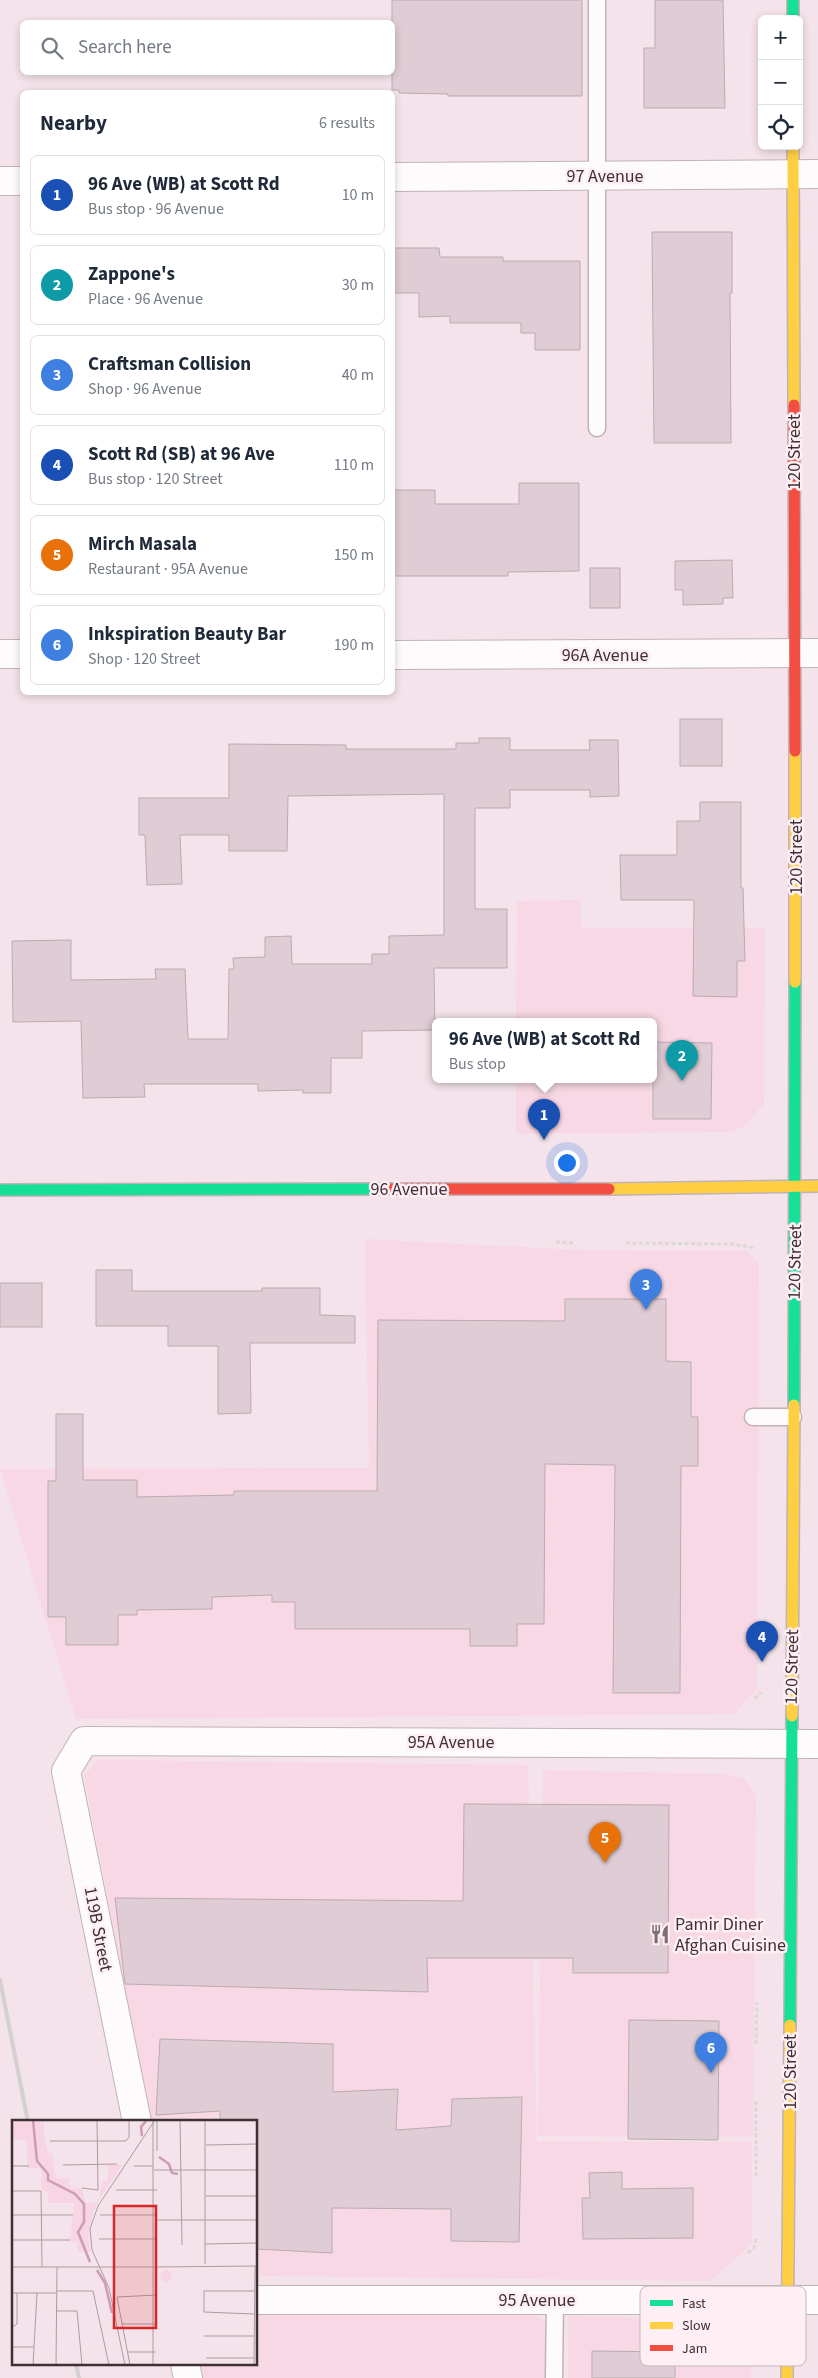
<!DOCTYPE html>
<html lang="en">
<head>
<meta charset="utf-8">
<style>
  :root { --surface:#fff; --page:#f2f2f3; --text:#1f2937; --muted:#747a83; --line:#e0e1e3; --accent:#db2777 }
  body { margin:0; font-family:"Source Sans 3",sans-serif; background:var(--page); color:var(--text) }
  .controls { position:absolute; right:15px; top:15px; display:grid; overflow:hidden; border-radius:8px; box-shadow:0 2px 8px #0003 }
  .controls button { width:45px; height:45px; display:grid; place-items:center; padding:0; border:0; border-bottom:1px solid var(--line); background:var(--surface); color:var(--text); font:25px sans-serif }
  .you { position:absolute; left:566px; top:1162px; width:18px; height:18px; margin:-12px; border:4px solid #fff; border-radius:50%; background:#1a73e8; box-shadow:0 0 0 8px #1a73e833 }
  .badge { display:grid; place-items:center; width:32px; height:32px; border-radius:50%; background:var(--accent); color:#fff; font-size:16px; font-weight:700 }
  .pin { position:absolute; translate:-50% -41px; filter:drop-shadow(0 1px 2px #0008) }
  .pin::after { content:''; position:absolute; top:26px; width:18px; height:15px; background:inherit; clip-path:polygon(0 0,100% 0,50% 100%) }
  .popup { position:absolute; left:432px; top:1018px; width:225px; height:65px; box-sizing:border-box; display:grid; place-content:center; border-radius:8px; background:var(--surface); filter:drop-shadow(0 1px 4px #0005); font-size:16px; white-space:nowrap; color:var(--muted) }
  .popup b { font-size:19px; color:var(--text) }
  .popup::after { content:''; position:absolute; left:50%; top:100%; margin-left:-10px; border:10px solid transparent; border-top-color:var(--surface) }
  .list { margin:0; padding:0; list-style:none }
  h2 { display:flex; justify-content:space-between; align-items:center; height:65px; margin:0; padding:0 20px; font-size:21px }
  h2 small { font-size:16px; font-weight:400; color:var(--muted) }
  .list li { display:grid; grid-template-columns:32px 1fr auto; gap:15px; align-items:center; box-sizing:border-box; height:80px; margin:0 10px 10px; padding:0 10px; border:1px solid var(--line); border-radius:8px }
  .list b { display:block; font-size:19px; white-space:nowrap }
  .list p { margin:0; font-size:16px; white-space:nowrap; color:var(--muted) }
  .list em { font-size:16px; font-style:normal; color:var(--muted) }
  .icon { flex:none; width:28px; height:28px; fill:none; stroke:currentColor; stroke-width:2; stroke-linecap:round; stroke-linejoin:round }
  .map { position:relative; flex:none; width:818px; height:2378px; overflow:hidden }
  .search { position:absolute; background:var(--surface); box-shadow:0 2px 8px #0003; left:20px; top:20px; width:375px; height:55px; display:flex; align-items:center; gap:12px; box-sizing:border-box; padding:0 18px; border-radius:8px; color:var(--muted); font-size:19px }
  .panel { position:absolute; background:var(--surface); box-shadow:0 2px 8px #0003; left:20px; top:90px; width:375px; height:605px; border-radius:8px }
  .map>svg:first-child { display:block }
  .built { fill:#f7d8e4 }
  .building { fill:#dfccd4; stroke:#baabb1 }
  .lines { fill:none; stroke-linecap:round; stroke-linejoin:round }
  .lane-casing { stroke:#c1b3b8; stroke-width:19 }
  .street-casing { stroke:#c1b3b8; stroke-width:30 }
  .fast-casing { stroke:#c1b3b8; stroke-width:14 }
  .slow-casing { stroke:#c1b3b8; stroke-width:14 }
  .jam-casing { stroke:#c1b3b8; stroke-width:14 }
  .path { stroke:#dcd7d9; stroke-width:3; stroke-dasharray:4 2.5; stroke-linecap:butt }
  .lane { stroke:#fdfbfc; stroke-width:16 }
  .street { stroke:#fdfbfc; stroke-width:28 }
  .fast { stroke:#16e098; stroke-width:11 }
  .slow { stroke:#ffcf43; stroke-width:11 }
  .jam { stroke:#f24e42; stroke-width:11 }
  .rail { stroke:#d4cfd1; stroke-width:4 }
  .labels { text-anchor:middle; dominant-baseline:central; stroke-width:5; stroke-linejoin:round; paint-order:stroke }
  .street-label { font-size:18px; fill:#3e3136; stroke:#feeff5 }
  .poi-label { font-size:18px; fill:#3e3136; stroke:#feeff5; text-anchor:start }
  .inset-river { fill:none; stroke:#ce9db2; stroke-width:2.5 }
  .inset-road { fill:none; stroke:#ab9ca2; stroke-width:1 }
  .view { fill:#d62828; fill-opacity:0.15; stroke:#d62828; stroke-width:2.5 }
  .inset-edge { fill:none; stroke:#3e3136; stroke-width:2.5 }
  .key { fill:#feeff5; stroke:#c4b6bc; stroke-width:1 }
  .key-label { font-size:14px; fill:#3e3136 }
</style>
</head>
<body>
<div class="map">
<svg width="818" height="2378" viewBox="0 0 818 2378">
  <rect width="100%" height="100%" fill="#f4e3ea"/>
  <g class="built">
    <polygon points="580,900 582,928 765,928 764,1104 743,1127 729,1132 516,1134 516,1079 653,1079 653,1021 516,1021 517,901"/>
    <polygon points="365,1239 579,1250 747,1251 759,1264 757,1689 734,1714 76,1719 0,1469 369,1468"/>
    <polygon points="98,1760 528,1765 537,2141 752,2142 752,2241 744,2251 710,2281 256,2276 256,2122 151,2122 84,1776"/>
    <polygon points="543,1770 727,1774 744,1779 756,1795 753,2137 538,2136"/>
    <polygon points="531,2312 548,2323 548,2378 203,2378 201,2364 256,2364 256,2314"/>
    <polygon points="568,2316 692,2319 740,2331 752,2341 751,2378 568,2378"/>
  </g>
  <g class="building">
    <polygon points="392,0 582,0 582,96 448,96 448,94 399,93 399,90 392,90"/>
    <polygon points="655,0 723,0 725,108 644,108 644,48 655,48"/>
    <polygon points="652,232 732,232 732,293 730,293 731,443 654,443"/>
    <polygon points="392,248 439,248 440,257 503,257 503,261 580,261 580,350 535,350 535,333 521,333 521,323 450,323 450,316 419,317 419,293 392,293"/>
    <polygon points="519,483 579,483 579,571 508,572 508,576 392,576 392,490 435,490 435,504 519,504"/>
    <polygon points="732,560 733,598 723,598 723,604 683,605 683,590 675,590 675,561"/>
    <rect x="590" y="568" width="30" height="40"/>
    <rect x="680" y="719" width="42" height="47"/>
    <polygon points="479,738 510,738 510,750 590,750 589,740 618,740 619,796 590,797 590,790 510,790 510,808 475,808 475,909 507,909 507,968 434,968 435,1030 362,1031 362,1058 331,1058 331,1093 303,1093 303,1090 258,1091 258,1084 144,1084 145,1097 83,1098 81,1021 13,1022 12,941 71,940 71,980 156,979 155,969 185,969 188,1039 228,1039 229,969 234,969 233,958 265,957 265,937 291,936 292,964 372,964 372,954 389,954 389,936 444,935 444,794 288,796 287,851 229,851 229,835 180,835 182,884 147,885 145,835 139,835 139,798 229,798 229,744 346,745 346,749 456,749 456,743 479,743"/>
    <polygon points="700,802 741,802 741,888 743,888 745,961 737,961 737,997 693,996 694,900 621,900 620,855 677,855 677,821 700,821"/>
    <polygon points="653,1042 712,1043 711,1119 653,1119"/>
    <polygon points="96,1270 132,1270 132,1291 262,1291 262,1288 320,1288 320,1315 355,1316 355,1343 250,1343 251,1413 218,1414 218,1346 168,1346 168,1326 96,1326"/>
    <rect x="0" y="1283" width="42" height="44"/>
    <polygon points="565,1299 666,1299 666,1361 691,1362 691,1417 698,1417 698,1466 681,1466 680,1693 613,1693 615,1465 545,1464 544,1624 517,1624 517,1646 470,1646 470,1629 295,1629 295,1602 272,1602 272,1595 212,1597 212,1609 137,1610 137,1615 118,1615 118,1645 66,1645 66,1617 48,1617 48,1481 56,1481 56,1414 83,1414 83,1480 137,1480 137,1497 234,1495 234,1491 377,1491 378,1320 565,1321"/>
    <polygon points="464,1804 669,1805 668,1973 573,1973 573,1958 427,1958 428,1992 125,1984 115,1898 463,1901"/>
    <polygon points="629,2020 719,2021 718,2140 628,2139"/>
    <polygon points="160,2039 333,2044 333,2092 398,2089 396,2130 451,2126 452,2099 522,2097 519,2242 451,2241 451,2209 332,2208 332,2253 256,2249 256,2122 220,2122 220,2111 156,2115"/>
    <polygon points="622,2172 622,2189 693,2188 693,2238 583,2239 582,2198 590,2198 589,2173"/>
    <polygon points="592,2351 675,2352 675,2378 592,2378"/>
  </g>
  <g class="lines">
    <defs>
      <g id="lane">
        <polyline points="597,428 597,0"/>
        <polyline points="753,1417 793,1417"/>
        <polyline points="554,2378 555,2300"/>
      </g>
      <g id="street">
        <polyline points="392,177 818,174"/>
        <polyline points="0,181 22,181"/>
        <polyline points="0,654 22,654"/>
        <polyline points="392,655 818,653"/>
        <polyline points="137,2122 66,1771 84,1741 818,1744"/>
        <polyline points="256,2300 818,2300"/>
        <polyline points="185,2364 188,2378"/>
      </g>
      <g id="fast">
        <polyline points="793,0 793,19"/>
        <polyline points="0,1190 390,1189"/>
        <polyline points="794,1405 795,982"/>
        <polyline points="790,2025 792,1716"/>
      </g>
      <g id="slow">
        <polyline points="793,146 794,405"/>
        <polyline points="795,751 795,982"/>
        <polyline points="609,1189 818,1186"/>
        <polyline points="792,1716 794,1405"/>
        <polyline points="787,2378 790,2025"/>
      </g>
      <g id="jam">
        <polyline points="794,405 795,751"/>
        <polyline points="390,1189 609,1189"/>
      </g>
    </defs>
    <use href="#lane" class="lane-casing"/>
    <use href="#street" class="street-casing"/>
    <use href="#fast" class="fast-casing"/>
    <use href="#slow" class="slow-casing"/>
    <use href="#jam" class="jam-casing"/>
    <g class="path">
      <polyline points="556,1242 574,1243"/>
      <polyline points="626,1243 732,1244 756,1248"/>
      <polyline points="755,1699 761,1692"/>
      <polyline points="756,2044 757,2002"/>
      <polyline points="756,2101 756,2178"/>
      <polyline points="748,2253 754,2248 756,2239"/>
    </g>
    <use href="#lane" class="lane"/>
    <use href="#street" class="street"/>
    <use href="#fast" class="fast"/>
    <use href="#slow" class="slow"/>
    <use href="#jam" class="jam"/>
    <g class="rail">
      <polyline points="0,1980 28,2122"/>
      <polyline points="76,2364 79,2378"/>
    </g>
  </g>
  <defs>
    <symbol id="restaurant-bare" viewBox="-9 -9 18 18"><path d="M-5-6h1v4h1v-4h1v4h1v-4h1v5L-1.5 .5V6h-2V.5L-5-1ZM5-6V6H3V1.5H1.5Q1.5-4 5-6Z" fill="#7e6f75" stroke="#feeff5" stroke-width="2.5" paint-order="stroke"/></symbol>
  </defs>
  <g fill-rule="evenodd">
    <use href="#restaurant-bare" x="646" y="1920" width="28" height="28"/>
  </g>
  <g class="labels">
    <g class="street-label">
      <text x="605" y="176">97 Avenue</text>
      <text transform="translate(794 452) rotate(-90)">120 Street</text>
      <text x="605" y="655">96A Avenue</text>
      <text transform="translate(796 857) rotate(-90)">120 Street</text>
      <text x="409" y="1189">96 Avenue</text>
      <text transform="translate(795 1262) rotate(-89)">120 Street</text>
      <text transform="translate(792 1667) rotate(-89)">120 Street</text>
      <text x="451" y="1742">95A Avenue</text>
      <text transform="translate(98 1929) rotate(79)">119B Street</text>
      <text transform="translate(790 2072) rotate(-90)">120 Street</text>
      <text x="537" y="2300">95 Avenue</text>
    </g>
    <g class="poi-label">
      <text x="675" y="1924">Pamir Diner<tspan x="675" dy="21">Afghan Cuisine</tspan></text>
    </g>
  </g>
  <g transform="translate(12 2120)">
    <rect width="245" height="245" fill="#f4e3ea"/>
    <path d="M0 0H32V18L36 33H40L44 58H58V68H70L74 83H84L87 79 90 62 96 61V45H110L82 88 76 117 79 132H66V122H58L62 83H36V73L29 68V48H15V20H0ZM148 156a6 6 0 1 1 12 0a6 6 0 1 1-12 0Z" fill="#f8d5e3"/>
    <path class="inset-river" d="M21 0 25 41 36 54V60L63 74 72 84V102L66 112 78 142M130 16 129 7 134 1M147 37 157 44 160 53 166 54M85 150 93 163 100 193"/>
    <path class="inset-road" d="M141 0V245M145 0V31M168 0 170 125M193 0V144M38 21H114L117 17V0M194 25 245 24M51 45 105 44M0 46H17M122 46H141M142 50H245M70 68 86 70 85 0M104 70H145M0 71H29L30 147M194 76H245M0 95H61M88 95H145M145 100H245M87 119H145M0 120H58M193 124 245 123M0 147H142M142 147 245 146M45 171H81L97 245M0 173H44M44 191H65L70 245M242 194 192 192V171H242M110 204H145M0 207 5 204V173M192 216H242M0 227H22M116 232H144M194 238H242M21 245 25 173M44 245 45 147M113 245 97 168 80 130 78 109 86 86 143 0M118 245 105 177 145 175M242 245 243 146"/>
    <path class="view" d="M102 86H144V208H102Z"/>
    <rect width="245" height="245" class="inset-edge"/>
  </g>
  <rect x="640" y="2286" width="166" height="80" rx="8" class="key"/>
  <rect x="650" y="2300" width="23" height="6" fill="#16e098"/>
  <rect x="650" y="2322" width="23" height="7" fill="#ffcf43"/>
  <rect x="650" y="2345" width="23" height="6" fill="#f24e42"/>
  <g class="key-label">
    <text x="682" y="2308">Fast</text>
    <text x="682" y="2330">Slow</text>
    <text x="682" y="2353">Jam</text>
  </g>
</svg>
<div class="controls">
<button>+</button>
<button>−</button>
<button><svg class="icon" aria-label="locate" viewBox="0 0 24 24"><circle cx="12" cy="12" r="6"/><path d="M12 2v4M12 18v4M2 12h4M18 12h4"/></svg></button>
</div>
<div class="you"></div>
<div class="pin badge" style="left:544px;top:1140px;background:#1a4fb4">1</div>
<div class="popup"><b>96 Ave (WB) at Scott Rd</b>Bus stop</div>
<div class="pin badge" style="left:682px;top:1081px;background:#0f9aa8">2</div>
<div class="pin badge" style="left:646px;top:1310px;background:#3f7fe0">3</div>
<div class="pin badge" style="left:762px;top:1662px;background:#1a4fb4">4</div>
<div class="pin badge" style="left:605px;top:1863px;background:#e8710a">5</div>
<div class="pin badge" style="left:711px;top:2073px;background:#3f7fe0">6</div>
<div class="search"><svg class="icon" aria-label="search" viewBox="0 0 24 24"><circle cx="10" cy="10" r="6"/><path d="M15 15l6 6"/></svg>Search here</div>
<section class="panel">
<h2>Nearby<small>6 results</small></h2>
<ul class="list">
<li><span class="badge" style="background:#1a4fb4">1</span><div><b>96 Ave (WB) at Scott Rd</b><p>Bus stop · 96 Avenue</p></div><em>10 m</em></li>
<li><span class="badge" style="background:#0f9aa8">2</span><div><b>Zappone's</b><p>Place · 96 Avenue</p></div><em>30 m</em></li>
<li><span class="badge" style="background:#3f7fe0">3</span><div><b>Craftsman Collision</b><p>Shop · 96 Avenue</p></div><em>40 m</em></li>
<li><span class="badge" style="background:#1a4fb4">4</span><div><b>Scott Rd (SB) at 96 Ave</b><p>Bus stop · 120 Street</p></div><em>110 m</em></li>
<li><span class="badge" style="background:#e8710a">5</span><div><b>Mirch Masala</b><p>Restaurant · 95A Avenue</p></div><em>150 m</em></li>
<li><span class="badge" style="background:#3f7fe0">6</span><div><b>Inkspiration Beauty Bar</b><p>Shop · 120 Street</p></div><em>190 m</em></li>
</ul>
</section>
</div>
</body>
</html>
